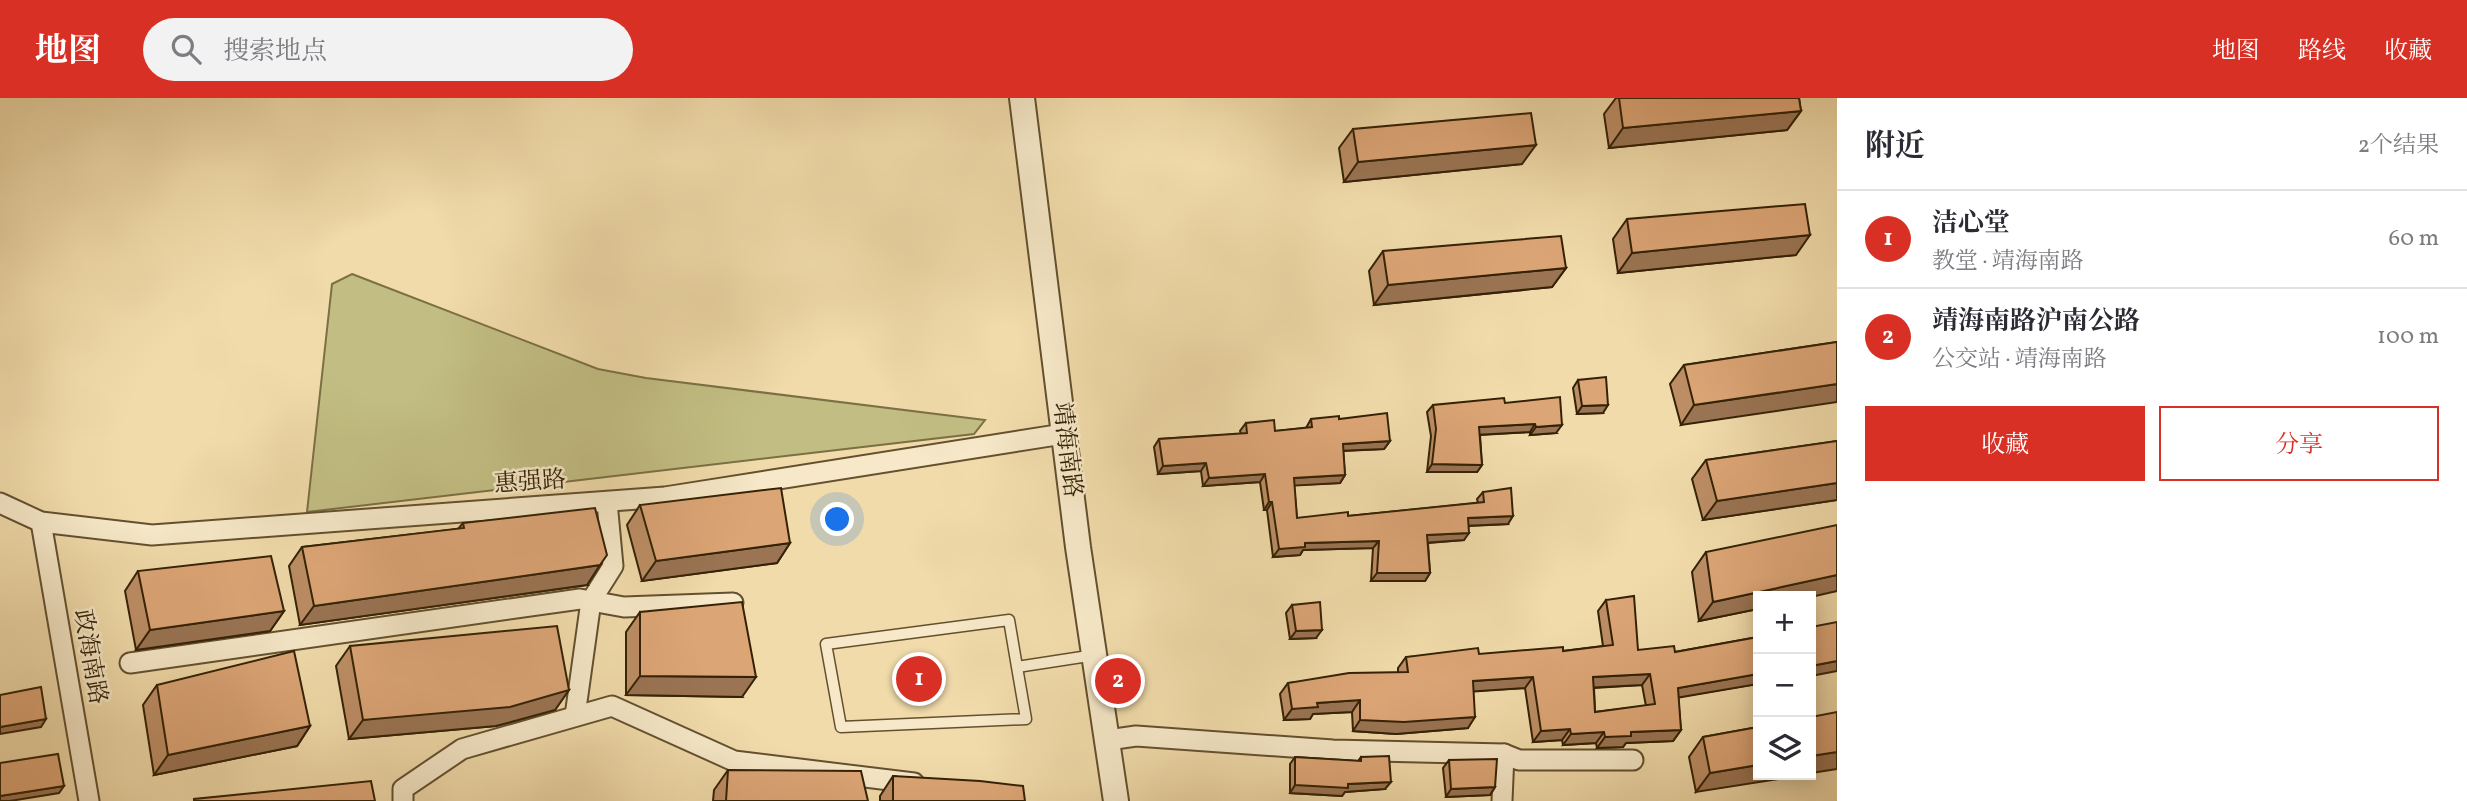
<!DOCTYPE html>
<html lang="zh">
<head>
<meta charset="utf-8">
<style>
  :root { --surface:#fff; --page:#f2f2f3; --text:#2b2b33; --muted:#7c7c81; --line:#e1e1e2; --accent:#d93025 }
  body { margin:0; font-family:Vollkorn,"Noto Serif SC",serif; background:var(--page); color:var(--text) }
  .controls { position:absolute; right:21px; bottom:21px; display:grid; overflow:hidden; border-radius:0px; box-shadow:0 4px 18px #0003 }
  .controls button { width:63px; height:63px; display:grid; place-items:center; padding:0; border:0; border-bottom:2px solid var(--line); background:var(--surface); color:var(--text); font:35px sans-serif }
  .you { position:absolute; left:838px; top:422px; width:24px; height:24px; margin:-18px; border:5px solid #fff; border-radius:50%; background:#1a73e8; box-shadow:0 0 0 10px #1a73e833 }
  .badge { display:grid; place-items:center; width:46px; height:46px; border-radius:50%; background:var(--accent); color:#fff; font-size:23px; font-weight:700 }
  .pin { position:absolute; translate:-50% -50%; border:4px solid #fff; box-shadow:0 2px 7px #0006 }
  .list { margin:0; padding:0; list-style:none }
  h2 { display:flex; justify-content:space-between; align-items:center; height:91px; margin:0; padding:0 28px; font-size:30px }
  h2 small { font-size:23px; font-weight:400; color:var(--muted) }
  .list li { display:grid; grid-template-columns:46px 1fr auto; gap:21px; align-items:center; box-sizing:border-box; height:98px; padding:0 28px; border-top:2px solid var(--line) }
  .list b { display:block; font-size:26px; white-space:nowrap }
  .list p { margin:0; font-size:23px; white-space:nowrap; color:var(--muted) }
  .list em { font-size:23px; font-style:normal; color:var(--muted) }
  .actions { display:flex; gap:14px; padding:21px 28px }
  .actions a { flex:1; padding:16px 0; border:2px solid var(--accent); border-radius:0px; text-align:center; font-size:24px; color:var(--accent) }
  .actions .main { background:var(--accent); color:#fff }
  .icon { flex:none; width:38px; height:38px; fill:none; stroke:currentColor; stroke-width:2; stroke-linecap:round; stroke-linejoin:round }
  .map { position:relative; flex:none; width:1837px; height:703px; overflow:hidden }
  header { display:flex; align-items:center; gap:42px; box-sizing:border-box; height:98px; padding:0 35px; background:var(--accent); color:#fff }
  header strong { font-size:33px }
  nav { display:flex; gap:38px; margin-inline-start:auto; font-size:24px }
  .search { width:490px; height:63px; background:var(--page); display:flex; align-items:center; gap:18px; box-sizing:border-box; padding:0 24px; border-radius:38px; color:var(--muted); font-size:26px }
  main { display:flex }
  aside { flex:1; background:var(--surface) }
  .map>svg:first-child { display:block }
  .green { fill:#c2be83; stroke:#7b7044; stroke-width:2 }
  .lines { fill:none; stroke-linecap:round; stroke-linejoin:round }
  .service-casing { stroke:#63502f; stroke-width:13 }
  .minor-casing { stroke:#63502f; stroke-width:23 }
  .tertiary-casing { stroke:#63502f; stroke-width:28 }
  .service { stroke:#f6e8c8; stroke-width:10 }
  .minor { stroke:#f6e8c8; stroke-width:19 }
  .tertiary { stroke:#f6e8c8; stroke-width:24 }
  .wall { fill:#bd8e65; stroke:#342206; stroke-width:2; fill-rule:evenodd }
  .shaded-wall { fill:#9a7453; stroke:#342206; stroke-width:2 }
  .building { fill:#dca576; stroke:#342206; stroke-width:2; fill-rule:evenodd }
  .labels { text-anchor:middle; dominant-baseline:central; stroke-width:5; stroke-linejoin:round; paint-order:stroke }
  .street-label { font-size:24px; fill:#342206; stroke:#f6e8c8 }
</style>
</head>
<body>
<header>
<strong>地图</strong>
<div class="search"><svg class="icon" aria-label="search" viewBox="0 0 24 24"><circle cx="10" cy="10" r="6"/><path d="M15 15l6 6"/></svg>搜索地点</div>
<nav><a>地图</a><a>路线</a><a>收藏</a></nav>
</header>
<main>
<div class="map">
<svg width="1837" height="703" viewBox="0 0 1837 703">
  <rect width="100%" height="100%" fill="#f1dbaa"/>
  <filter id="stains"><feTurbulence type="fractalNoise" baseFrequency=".00286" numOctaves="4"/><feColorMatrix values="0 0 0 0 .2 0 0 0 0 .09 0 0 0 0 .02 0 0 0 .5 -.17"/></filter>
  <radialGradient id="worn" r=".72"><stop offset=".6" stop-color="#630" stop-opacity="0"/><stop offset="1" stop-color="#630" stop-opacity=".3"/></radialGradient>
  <polygon class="green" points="352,176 598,271 646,280 985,322 974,336 307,414 332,186"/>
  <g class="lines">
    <defs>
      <polyline id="service" points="1017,569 1026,621 841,629 826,546 1009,522 1017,569 1095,557"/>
      <g id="minor">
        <polyline points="0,405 41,424 152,437 665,399 1063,336"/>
        <polyline points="41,424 89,703"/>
        <polyline points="130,565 580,501 624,509 733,505"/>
        <polyline points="575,618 591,503 613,468 607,404"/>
        <polyline points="1108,642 1136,638 1333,652 1504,656 1519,662 1633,662"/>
        <polyline points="403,703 403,691 462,651 612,608 734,663 914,685"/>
        <polyline points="1502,703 1504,656"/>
      </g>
      <polyline id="tertiary" points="1022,0 1078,449 1116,703"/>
    </defs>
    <use href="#service" class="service-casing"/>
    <use href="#minor" class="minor-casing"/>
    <use href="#tertiary" class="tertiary-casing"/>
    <use href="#service" class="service"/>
    <use href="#minor" class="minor"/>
    <use href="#tertiary" class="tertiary"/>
  </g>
  <g class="wall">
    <polygon points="1616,0 1799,0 1801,13 1787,32 1609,50 1604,16"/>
    <polygon points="1353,31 1522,66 1344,84 1339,50"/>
    <polygon points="1627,121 1796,157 1618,175 1613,141"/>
    <polygon points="1383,153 1566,170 1552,189 1374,207 1369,173"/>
    <polygon points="1837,244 1681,327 1670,286 1684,267"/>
    <polygon points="1578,282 1603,315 1577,316 1573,290"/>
    <polygon points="1505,305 1556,335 1530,337 1530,334 1480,337 1482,367 1477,374 1427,374 1431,338 1427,314 1433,307"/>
    <polygon points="1311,321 1339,321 1390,343 1384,351 1343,353 1345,377 1340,385 1294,387 1297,420 1348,418 1478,405 1477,401 1483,394 1508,426 1469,428 1464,442 1428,445 1430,475 1425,483 1371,483 1373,450 1303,452 1300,457 1273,459 1267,412 1264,412 1260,384 1203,388 1201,373 1158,376 1154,349 1159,341 1241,336 1240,333 1246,325 1275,333 1306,330"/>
    <polygon points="1837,343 1837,402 1703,422 1692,381 1706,362"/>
    <polygon points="640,407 790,445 777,465 642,483 627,427"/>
    <polygon points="463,425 587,487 300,527 289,468 302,449 458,431"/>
    <polygon points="1706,454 1837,493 1758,498 1758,511 1699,523 1692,474"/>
    <polygon points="138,473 284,513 270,533 136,552 125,493"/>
    <path d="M1606 502 1638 552 1675 554 1758 539V586L1678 599 1681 632 1673 643 1626 645 1623 649 1597 650 1596 645 1563 647 1562 642 1533 644 1525 590 1473 593 1468 630 1396 636 1353 633 1352 614 1313 616 1310 621 1284 622 1280 596 1288 585 1398 575V570L1406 559 1563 553 1603 548 1598 513ZM1642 587 1646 608 1595 614 1594 590Z"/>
    <polygon points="1292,507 1316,540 1290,541 1286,515"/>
    <polygon points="640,514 742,599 626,597 626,534"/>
    <polygon points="350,548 569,592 555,612 496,628 349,641 336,568"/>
    <polygon points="157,587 310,628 297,648 154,677 143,607"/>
    <polygon points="1758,629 1696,694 1689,659 1703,639"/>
    <polygon points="1295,659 1358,663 1361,659 1385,691 1345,694 1342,698 1290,695 1290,666"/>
    <polygon points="1449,662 1495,689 1490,697 1446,699 1443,670"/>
    <polygon points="728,672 868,703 713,703 714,692"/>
    <polygon points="893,678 1025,703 880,703 880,698"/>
  </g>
  <g class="shaded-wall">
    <polygon points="1801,13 1787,32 1609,50 1623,30"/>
    <polygon points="1536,47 1522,66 1344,84 1358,64"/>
    <polygon points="1810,137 1796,157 1618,175 1632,155"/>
    <polygon points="1566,170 1552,189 1374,207 1388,187"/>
    <polygon points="1837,286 1837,304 1681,327 1694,307"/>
    <polygon points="1608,307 1603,315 1577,316 1582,308"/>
    <polygon points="1535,326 1530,334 1474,337 1479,329"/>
    <polygon points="1562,327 1556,335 1530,337 1536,329"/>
    <polygon points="1390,343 1384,351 1337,353 1343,346"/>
    <polygon points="1206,365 1201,373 1158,376 1163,368"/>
    <polygon points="1432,366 1482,367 1477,374 1427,374"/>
    <polygon points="1265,376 1260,384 1203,388 1209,380"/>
    <polygon points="1345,377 1340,385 1288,388 1294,380"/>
    <polygon points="1837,385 1837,402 1703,422 1717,403"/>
    <polygon points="1269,404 1272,404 1267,412 1264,412"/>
    <polygon points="1513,418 1508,426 1462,428 1468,420"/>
    <polygon points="1469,435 1464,442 1422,445 1427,437"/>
    <polygon points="1379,443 1373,450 1303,452 1300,457 1273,459 1279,451 1305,445"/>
    <polygon points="790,445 777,465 642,483 656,463"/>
    <polygon points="600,467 587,487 300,527 314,508"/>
    <polygon points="1377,475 1430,475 1425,483 1371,483"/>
    <polygon points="1837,477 1837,493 1811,499 1758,498 1758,511 1699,523 1713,504"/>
    <polygon points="284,513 270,533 136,552 150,532"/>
    <polygon points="1322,532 1316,540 1290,541 1296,533"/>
    <polygon points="1837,563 1837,573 1811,578 1811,568"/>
    <polygon points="1650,576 1642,587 1585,590 1593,579"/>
    <polygon points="1758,576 1758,586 1670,601 1678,590"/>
    <polygon points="640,578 756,579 742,599 626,597"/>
    <polygon points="1533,579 1525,590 1465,594 1473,583"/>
    <polygon points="569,592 555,612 496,628 349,641 363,622"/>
    <polygon points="1360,602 1352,614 1313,616 1310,621 1284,622 1292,611 1317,605"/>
    <polygon points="1475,619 1468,630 1396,636 1353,633 1360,622"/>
    <polygon points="46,621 41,629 0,636 0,629"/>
    <polygon points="310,628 297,648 154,677 168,657"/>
    <polygon points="1570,631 1562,642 1533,644 1541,633"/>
    <polygon points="1681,632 1673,643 1626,645 1623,649 1597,650 1605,639 1631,634"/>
    <polygon points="1604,634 1596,645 1563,647 1571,636"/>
    <polygon points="1837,654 1837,671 1811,675 1811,658"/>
    <polygon points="1758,667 1758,677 1803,677 1696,694 1710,675"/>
    <polygon points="1391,684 1385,691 1345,694 1342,698 1290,695 1295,687 1348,686"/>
    <polygon points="64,688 59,695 10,703 0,703 0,698"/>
    <polygon points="1495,689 1490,697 1446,699 1451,691"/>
  </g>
  <g class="building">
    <polygon points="1619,0 1799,0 1801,13 1623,30"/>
    <polygon points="1531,15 1536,47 1358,64 1353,31"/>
    <polygon points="1805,106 1810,137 1632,155 1627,121"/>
    <polygon points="1561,138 1566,170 1388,187 1383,153"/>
    <polygon points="1837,244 1837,286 1694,307 1684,267"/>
    <polygon points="1606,279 1608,307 1582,308 1578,282"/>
    <polygon points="1560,299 1562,327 1536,329 1535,326 1479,329 1482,367 1432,366 1436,331 1433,307 1504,300 1505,305"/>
    <polygon points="1387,315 1390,343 1343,346 1345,377 1294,380 1297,420 1348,414 1348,418 1484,404 1483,394 1511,390 1513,418 1468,420 1469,435 1427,437 1430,475 1377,475 1379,443 1305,445 1305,449 1279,451 1272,404 1269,404 1265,376 1209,380 1206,365 1163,368 1159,341 1247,335 1246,325 1274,322 1275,333 1312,329 1311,321 1339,318 1339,321"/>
    <polygon points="1837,343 1837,385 1717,403 1706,362"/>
    <polygon points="781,390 790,445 656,463 640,407"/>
    <polygon points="595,410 607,457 600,467 314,508 302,449 464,430 463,425"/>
    <polygon points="1837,427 1837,477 1713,504 1706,454"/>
    <polygon points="271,458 284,513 150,532 138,473"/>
    <path d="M1634 498 1638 552 1674 548 1675 554 1758 539V576L1678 590 1681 632 1631 634V638L1605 639 1604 634 1571 636 1570 631 1541 633 1533 579 1473 583 1475 619 1404 624 1360 622V602L1317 605 1318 609 1292 611 1288 585 1349 575 1408 574 1406 559 1478 550 1479 556 1563 549V553L1613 547 1606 502ZM1650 576 1655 606 1595 614 1593 579Z"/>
    <polygon points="742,504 756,579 640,578 640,514"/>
    <polygon points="1320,504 1322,532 1296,533 1292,507"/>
    <polygon points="1837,524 1837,563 1811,568 1811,529"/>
    <polygon points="557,528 569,592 510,609 363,622 350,548"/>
    <polygon points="294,553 310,628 168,657 157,587"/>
    <polygon points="41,589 46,621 0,629 0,597"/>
    <polygon points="1837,614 1837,654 1811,658 1811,619"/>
    <polygon points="1758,629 1758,667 1710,675 1703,639"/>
    <polygon points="58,656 64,688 0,698 0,665"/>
    <polygon points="1389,658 1391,684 1348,686 1348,690 1295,687 1295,659 1361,663 1361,659"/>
    <polygon points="1497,661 1495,689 1451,691 1449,662"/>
    <polygon points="728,672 861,673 868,703 726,703"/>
    <polygon points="893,678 980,683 1023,688 1025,703 893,703"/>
    <polygon points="371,683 375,703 194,703 194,701"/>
  </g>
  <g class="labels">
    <g class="street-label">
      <text transform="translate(1066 352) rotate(83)">靖海南路</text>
      <text transform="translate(530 385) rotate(-4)">惠强路</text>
      <text transform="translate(89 559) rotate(80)">政海南路</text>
    </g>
  </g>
  <rect width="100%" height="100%" filter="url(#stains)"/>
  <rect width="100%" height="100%" fill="url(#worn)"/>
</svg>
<div class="controls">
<button>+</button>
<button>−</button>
<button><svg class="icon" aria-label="layers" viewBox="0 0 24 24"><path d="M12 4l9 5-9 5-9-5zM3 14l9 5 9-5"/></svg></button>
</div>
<div class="you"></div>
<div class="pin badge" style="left:919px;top:581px">1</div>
<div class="pin badge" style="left:1118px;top:583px">2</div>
</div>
<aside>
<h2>附近<small>2个结果</small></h2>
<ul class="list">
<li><span class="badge">1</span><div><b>洁心堂</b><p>教堂 · 靖海南路</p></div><em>60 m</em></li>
<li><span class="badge">2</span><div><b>靖海南路沪南公路</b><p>公交站 · 靖海南路</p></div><em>100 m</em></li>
</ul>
<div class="actions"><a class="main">收藏</a><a>分享</a></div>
</aside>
</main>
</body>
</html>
